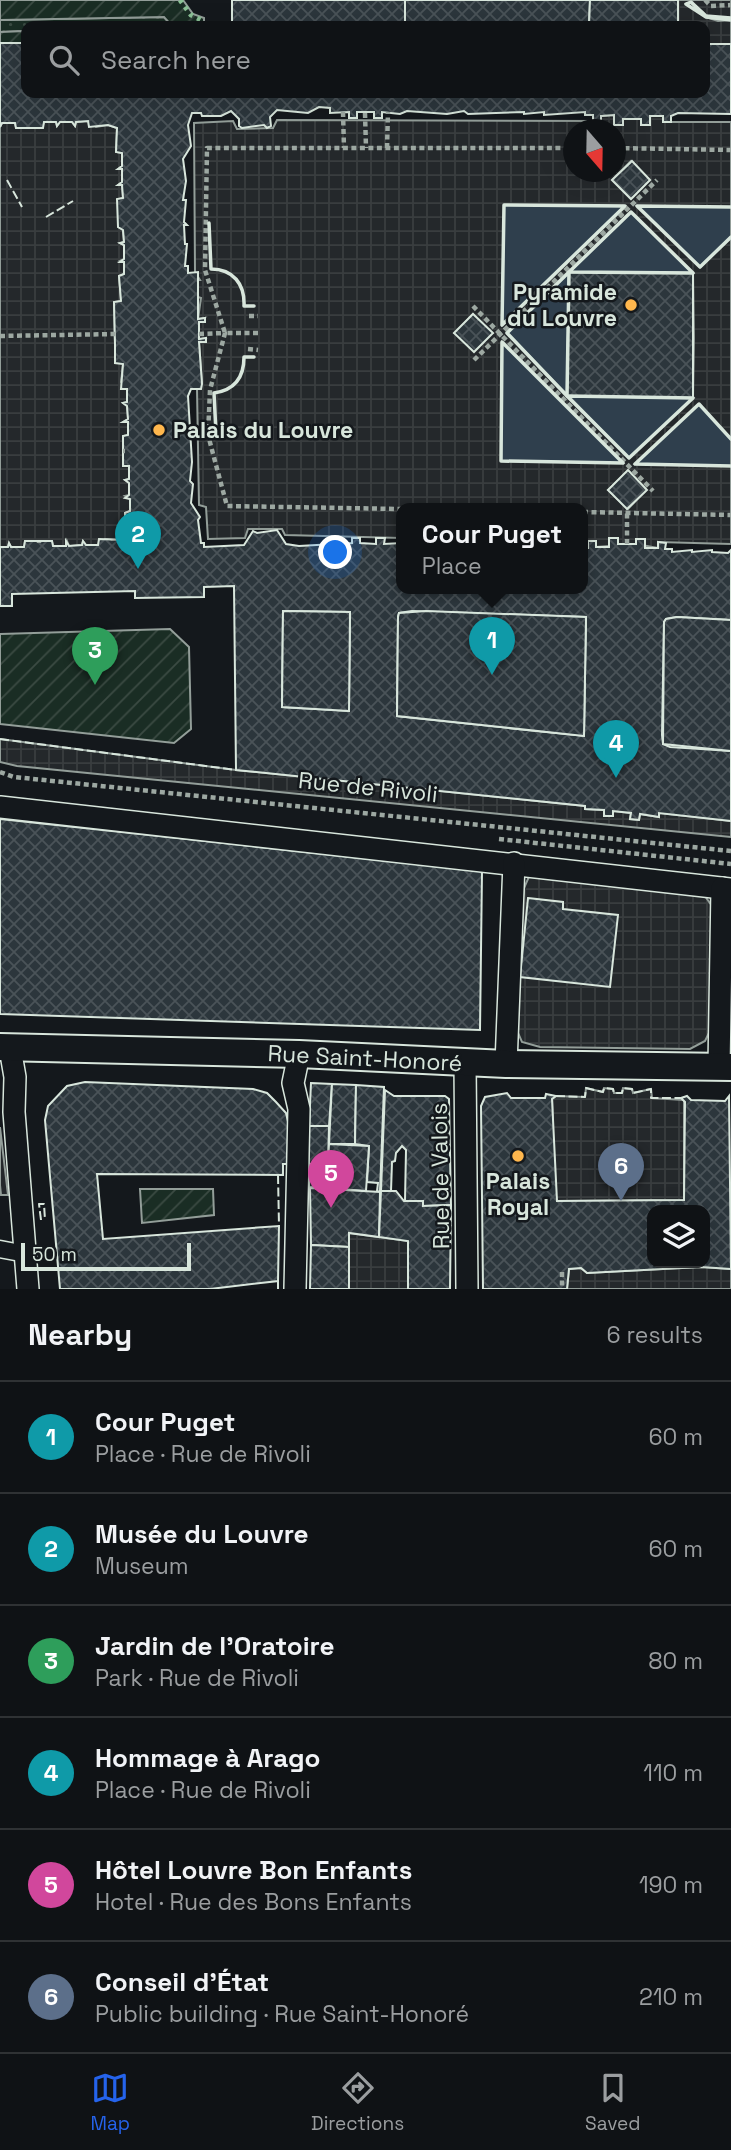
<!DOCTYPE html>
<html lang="en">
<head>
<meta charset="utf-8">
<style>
  :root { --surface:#0f1215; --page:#1d2022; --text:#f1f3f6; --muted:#9b9ea0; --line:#2f3234; --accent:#2563eb }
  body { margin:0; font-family:"Space Grotesk",sans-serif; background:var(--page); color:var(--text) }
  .controls { position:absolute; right:21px; bottom:21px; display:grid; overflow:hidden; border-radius:14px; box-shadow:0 7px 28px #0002 }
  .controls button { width:63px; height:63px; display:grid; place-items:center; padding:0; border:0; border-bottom:2px solid var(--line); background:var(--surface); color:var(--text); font:35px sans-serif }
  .compass { position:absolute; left:563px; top:119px; width:63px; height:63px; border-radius:50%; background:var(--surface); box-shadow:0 7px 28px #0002; rotate:160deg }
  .scale { position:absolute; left:21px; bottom:18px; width:170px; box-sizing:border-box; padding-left:7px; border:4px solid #d8e6dc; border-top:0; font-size:19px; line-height:24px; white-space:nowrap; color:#d8e6dc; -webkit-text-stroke:5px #14181c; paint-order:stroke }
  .you { position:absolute; left:336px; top:553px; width:24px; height:24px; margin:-18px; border:5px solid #fff; border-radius:50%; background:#1a73e8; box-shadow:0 0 0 10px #1a73e833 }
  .badge { display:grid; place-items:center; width:46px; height:46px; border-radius:50%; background:var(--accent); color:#fff; font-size:23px; font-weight:700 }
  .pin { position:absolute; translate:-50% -58px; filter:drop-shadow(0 2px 4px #0008) }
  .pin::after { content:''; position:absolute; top:37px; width:24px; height:21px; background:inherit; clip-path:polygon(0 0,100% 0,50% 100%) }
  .popup { position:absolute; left:396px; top:503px; width:192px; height:91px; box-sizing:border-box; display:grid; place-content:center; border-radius:14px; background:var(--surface); filter:drop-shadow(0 2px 5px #0005); font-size:23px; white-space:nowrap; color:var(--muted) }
  .popup b { font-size:26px; color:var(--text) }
  .popup::after { content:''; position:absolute; left:50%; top:100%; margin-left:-14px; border:14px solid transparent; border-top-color:var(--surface) }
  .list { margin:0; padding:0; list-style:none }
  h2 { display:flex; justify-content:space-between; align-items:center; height:91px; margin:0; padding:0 28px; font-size:30px }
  h2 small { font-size:23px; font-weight:400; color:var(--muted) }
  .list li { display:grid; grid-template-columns:46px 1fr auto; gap:21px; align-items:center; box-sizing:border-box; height:112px; padding:0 28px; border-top:2px solid var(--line) }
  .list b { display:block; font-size:26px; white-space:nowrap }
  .list p { margin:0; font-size:23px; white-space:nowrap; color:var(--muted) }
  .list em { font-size:23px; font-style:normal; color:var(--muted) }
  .icon { flex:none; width:38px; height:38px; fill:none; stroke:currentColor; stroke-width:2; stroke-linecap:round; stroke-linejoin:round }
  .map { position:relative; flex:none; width:731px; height:1289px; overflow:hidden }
  .search { position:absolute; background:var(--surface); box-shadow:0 7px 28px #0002; left:21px; right:21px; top:21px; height:77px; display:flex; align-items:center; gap:18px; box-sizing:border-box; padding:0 24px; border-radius:14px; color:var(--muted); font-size:26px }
  .sheet { height:763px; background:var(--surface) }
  nav { display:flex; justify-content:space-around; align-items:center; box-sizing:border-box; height:98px; border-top:2px solid var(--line); background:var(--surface); font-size:19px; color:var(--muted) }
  nav a { display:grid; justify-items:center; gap:4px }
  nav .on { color:var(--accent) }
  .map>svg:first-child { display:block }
  .grass { fill:url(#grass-dots); stroke:#939e99; stroke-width:2 }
  .garden { fill:url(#garden-furrows); stroke:#939e99; stroke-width:2 }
  .parking { fill:#24282b; stroke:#939e99; stroke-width:2 }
  .plaza { fill:url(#plaza-grid); stroke:#939e99; stroke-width:2; fill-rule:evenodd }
  .water { fill:#2f3f4d; stroke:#939e99; stroke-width:2 }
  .building { fill:url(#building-cross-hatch); stroke:#d8e6dc; stroke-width:2; fill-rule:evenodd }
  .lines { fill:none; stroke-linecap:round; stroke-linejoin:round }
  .pedestrian-casing { stroke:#d8e6dc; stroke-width:19 }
  .minor-casing { stroke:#d8e6dc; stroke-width:24 }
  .tertiary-casing { stroke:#d8e6dc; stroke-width:30 }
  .path { stroke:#9da8a2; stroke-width:4.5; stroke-dasharray:5 3.5; stroke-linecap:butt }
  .pedestrian { stroke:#14181c; stroke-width:16 }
  .minor { stroke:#14181c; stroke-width:21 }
  .tertiary { stroke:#14181c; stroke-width:26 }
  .hedge { stroke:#8ac095; stroke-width:5; stroke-dasharray:3.5 5; stroke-linecap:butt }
  .fence { stroke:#d8e6dc; stroke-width:2; stroke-dasharray:9 3.5; stroke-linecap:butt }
  .wall { stroke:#d8e6dc; stroke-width:3.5 }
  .poi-dot { fill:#ffb74d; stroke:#14181c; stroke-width:2.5 }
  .labels { text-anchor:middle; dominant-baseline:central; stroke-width:5; stroke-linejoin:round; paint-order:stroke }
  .poi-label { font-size:23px; font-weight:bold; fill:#d8e6dc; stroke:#14181c; text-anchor:end }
  .street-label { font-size:23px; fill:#d8e6dc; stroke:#14181c }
</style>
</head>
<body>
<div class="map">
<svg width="731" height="1289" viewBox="0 0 731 1289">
  <defs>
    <pattern id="grass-dots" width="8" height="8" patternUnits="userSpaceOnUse" patternTransform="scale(1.75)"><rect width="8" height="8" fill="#1a2d24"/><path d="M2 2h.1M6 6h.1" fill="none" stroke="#3b4b43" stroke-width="1.8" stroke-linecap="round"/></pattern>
    <pattern id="garden-furrows" width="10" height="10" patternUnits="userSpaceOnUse" patternTransform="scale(1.75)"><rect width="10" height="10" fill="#1a2d24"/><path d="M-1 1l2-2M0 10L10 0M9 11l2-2" fill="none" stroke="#3b4b43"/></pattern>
    <pattern id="plaza-grid" width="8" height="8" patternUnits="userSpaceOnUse" patternTransform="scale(1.75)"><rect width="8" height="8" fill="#24282b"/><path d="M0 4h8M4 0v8" fill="none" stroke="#393d3f"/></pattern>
    <pattern id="building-cross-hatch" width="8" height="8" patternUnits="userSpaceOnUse" patternTransform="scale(1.75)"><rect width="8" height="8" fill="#2c363c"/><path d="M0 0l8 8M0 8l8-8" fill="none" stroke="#4a5358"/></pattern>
  </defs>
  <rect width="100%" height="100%" fill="#14181c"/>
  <polygon class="grass" points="164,17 172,26 26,26 26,31 0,32 0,20"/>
  <g class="garden">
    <polygon points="0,0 183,0 193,14 204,18 204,26 172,26 164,17 0,20"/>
    <polygon points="26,31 26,43 0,43 0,32"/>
    <polygon points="170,629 189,647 191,729 174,743 0,724 0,634"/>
    <polygon points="140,1189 213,1189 214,1215 142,1223"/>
  </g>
  <polygon class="parking" points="0,1127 8,1195 1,1195 0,1185"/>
  <g class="plaza">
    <polygon points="678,0 731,0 731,18 723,19 706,16 691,2 686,4 706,17 718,21 731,20 731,44 705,44 705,26 678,26"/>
    <path d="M614 115 623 119H641V125H649L650 116H663V122H731V207H638L700 267 731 237V439L699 404 637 464 731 466V544L658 542V548L636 544 596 547V541H583V509H401V538L285 535 282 529H248L245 538 208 539 206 507 199 505 197 389 202 383 199 342H205L206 339H199V322L204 318 198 319 201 298 198 297V280H200L195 272 194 123 233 121 237 129 273 128 277 120 601 121V116ZM574 130H616V172H574ZM631 161 650 180 631 199 612 180ZM504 205 624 206V207L503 324ZM631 212 693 273 694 338 693 398 629 457 507 333ZM473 314 492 333H455ZM502 343H503L622 463 502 380ZM628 471 646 490 628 509 608 490Z"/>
    <polygon points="88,121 96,127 108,125 117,128 116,152 122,153 122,166 118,169 122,169 122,182 118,185 122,185 123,198 119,199 118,227 123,230 124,242 120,243 124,245 124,259 120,261 124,262 124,274 119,276 121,301 114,302 115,343 123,364 121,382 127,389 127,402 123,403 127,406 128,419 123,422 128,422 128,435 123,436 125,466 129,466 129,479 125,480 129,483 129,495 125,496 130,499 130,511 125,513 127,537 124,540 105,539 98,545 86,545 83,541 82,545 69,546 67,541 66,546 53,546 52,541 25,541 24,547 11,547 9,543 8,547 0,547 0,127 2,123 15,123 16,128 35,128 43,125 44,122 56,122 57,126 60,122 72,122 75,126 76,122"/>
    <polygon points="0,739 236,770 585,806 585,809 604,810 604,816 612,816 613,811 631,813 630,819 639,820 640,814 659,817 659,813 731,821 731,837 17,766 0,762"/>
    <polygon points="531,872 702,892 712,906 711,1029 705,1041 690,1049 540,1047 522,1042 518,1033 519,938 524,888"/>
    <polygon points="586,1088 603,1092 604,1088 613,1089 614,1093 622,1093 623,1088 632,1089 633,1093 651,1089 652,1098 684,1100 684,1200 555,1201 552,1099 556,1096 585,1097"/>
    <polygon points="349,1233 408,1241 408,1289 349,1289"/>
    <polygon points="701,1267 731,1269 731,1289 567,1289 569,1269 581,1268 587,1273"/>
  </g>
  <g class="water">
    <polygon points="504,205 625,206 502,325"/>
    <polygon points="637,206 731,207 731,237 700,267"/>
    <polygon points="631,212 693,273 569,272 567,396 693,398 629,458 507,333"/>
    <polygon points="502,342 623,463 501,461"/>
    <polygon points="699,404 731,439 731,466 635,464"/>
  </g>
  <g class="building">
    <rect x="232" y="0" width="173" height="26"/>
    <polygon points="405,0 590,0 589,26 405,26"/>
    <polygon points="590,0 678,0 678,26 589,26"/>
    <path d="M0 43H26V93H705V44H731V114L678 113 671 116V122H663V116H650V125H641V119H623V125H614V115L601 116V121H593V115H585V112L544 115V112L524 114V112L468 114 464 111 447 114 407 111 400 114 382 112V118H374V112H357V118H349V112L330 113V108L319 107 308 113 277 110 270 117 271 126 267 128 264 125 242 128 239 126V119L231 111 221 116H202L201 113H192L188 125 191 146 183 159 186 181 183 200H186L184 222 187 225H184L185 244H187L185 266H188V273L198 272V319L205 318V322H199V339L206 338V342H199L202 384 201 389H191L188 396 192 462 190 481 193 484 191 503 200 517 198 520 201 543H204V547L244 545 253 531 257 533 277 530 286 544 299 546 352 543V538H360V543L376 544V538H385L384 544 401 543V589H583V548H588V541H596V547H609V538H618V544H636V539H645V548H658V542L666 543 665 549H672V552L692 550V552L712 550V552L728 553 731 550V620L677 617 666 619 664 622 662 735 663 744 670 747 731 751V821L659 813V817L640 814 639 820 630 819 631 813 613 811V816H604V810L585 809V806L236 770 234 586 204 587V597L135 598V591L12 594V606H0V547H8L9 543 11 547H24L25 541H52L53 546H66V541L69 546 82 545 83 541 86 545H98L99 539 124 540 127 537 125 513 130 511V499L125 498 129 495V483L125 480 129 479V466H123V436L128 435V422H123L128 419 127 406 123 403 127 402V389H121L123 364 115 363V344L114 302 121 301 119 276 124 274V262H120L124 259V245L120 243 124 242 123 230 118 227 117 199 123 198 122 185H118L122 182V169H118L122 166V153L116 152 117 128 108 125 89 127 88 121 76 122 75 126 72 122H60L57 126 56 122H44L43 128H16L15 123H2L0 127ZM283 611 350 612 349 711 282 707ZM412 611 586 617 584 736 397 716 398 617 399 613Z"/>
    <polygon points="632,161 650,180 631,199 612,180"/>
    <polygon points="569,272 693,273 693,398 567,396"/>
    <polygon points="473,314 493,333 474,352 454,333"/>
    <polygon points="628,470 647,490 627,509 608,490"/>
    <polygon points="283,611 350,612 349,711 282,707"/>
    <polygon points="426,611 586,617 584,736 397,716 398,617 399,613"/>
    <polygon points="677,617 731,620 731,751 663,744 664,622 666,619"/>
    <polygon points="0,819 482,871 480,1030 0,1014"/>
    <polygon points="528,898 563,902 563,909 618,915 610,987 520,977"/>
    <polygon points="85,1082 253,1089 267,1093 276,1102 286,1113 289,1126 288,1164 283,1164 283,1175 97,1174 103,1239 279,1226 278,1281 210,1289 60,1289 45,1120 48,1106 67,1086"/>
    <polygon points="311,1083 332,1084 329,1126 309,1126"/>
    <polygon points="332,1084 356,1085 355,1144 329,1144"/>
    <polygon points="356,1085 384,1087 380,1192 377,1191 378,1183 367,1182 369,1146 355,1144"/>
    <polygon points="385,1090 394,1096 445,1096 449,1099 451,1205 423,1206 423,1201 405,1201 406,1150 402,1146 396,1153 395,1161 392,1162 391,1191 381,1191"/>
    <path d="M507 1093 511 1098H545L546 1094 556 1096 552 1099 557 1201 684 1200 685 1102 681 1098 687 1096 691 1100 725 1101 729 1096 731 1269 701 1267 587 1273 581 1268 569 1269 567 1289H483L481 1106 485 1097ZM652 1210H705V1263H652Z"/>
    <polygon points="309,1126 329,1126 328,1165 309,1164"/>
    <polygon points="329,1144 369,1146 366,1191 309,1187 309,1164 328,1165"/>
    <polygon points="310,1188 380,1192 379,1237 349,1233 349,1247 311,1245"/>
    <polygon points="381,1191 396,1191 404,1201 423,1201 423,1206 451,1205 450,1289 408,1289 408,1241 379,1237"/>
    <polygon points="311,1245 349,1247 349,1289 310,1289"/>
  </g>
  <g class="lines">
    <defs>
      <polyline id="pedestrian" points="0,1249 26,1254"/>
      <g id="minor">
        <polyline points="0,807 731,889"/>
        <polyline points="10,1048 15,1077 14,1112 28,1289"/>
        <polyline points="465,1063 467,1289"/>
        <polyline points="506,1064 514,863"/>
        <polyline points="719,1067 722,888"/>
        <polyline points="295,1289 299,1109 293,1083 299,1054"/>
      </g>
      <polyline id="tertiary" points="0,1047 299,1054 506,1064 731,1067"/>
    </defs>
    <use href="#pedestrian" class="pedestrian-casing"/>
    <use href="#minor" class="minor-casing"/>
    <use href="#tertiary" class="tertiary-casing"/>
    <g class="path">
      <polyline points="705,0 711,6 731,5"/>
      <polyline points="343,112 344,148"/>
      <polyline points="365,113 366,148"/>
      <polyline points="387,148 388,112"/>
      <polyline points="616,148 731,150"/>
      <polyline points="473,306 653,491"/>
      <polyline points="249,316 258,316"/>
      <polyline points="258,333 225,333 205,270 207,148 574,148"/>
      <polyline points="199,334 225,333 210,390 208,435 227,506 401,509"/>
      <polyline points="0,336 116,334"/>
      <polyline points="248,349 258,350"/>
      <polyline points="474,360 657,180"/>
      <polyline points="123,451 125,451"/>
      <polyline points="583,512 731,515"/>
      <polyline points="126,526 127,526"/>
      <polyline points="113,540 113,541"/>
      <polyline points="39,542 39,543"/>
      <polyline points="627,544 627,513"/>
      <polyline points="0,772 14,777 731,851"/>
      <polyline points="499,839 731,864"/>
      <polyline points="562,1272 562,1289"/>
    </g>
    <use href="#pedestrian" class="pedestrian"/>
    <use href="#minor" class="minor"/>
    <use href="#tertiary" class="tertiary"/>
    <polyline class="hedge" points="180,0 191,15 201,20 202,26"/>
    <g class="fence">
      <polyline points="686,4 691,3 710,18 731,19"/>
      <polyline points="7,180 22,207"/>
      <polyline points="46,217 73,201"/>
      <polyline points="0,739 236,770"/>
      <polyline points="556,1096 585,1097 586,1088 603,1092 604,1088 613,1089 614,1093 622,1093 623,1088 632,1089 633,1093 651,1089 651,1098 681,1098"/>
      <polyline points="278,1175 279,1226"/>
      <polyline points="41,1220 39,1204 44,1204 45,1220"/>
      <polyline points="278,1289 278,1281"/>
    </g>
    <g class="wall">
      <polyline points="731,18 706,16 691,2 686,4 706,17 731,20"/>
      <polygon points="504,205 625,206 502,325"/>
      <polyline points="731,207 637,206 700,267 731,237"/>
      <polygon points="631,212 693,273 569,272"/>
      <path d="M209 223 211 269C233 269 245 284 244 306H254"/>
      <polygon points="569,272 567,396 507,333"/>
      <polygon points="502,342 623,463 501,461"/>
      <polygon points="567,396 693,398 629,458"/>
      <path d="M216 433 214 393C235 390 244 377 244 357H254"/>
      <polyline points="731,439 699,404 635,464 731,466"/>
    </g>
  </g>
  <g class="poi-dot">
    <circle cx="631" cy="305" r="7"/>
    <circle cx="159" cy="430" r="7"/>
    <circle cx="518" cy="1156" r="7"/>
  </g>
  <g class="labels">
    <g class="poi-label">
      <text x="617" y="292">Pyramide<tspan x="617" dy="26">du Louvre</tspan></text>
      <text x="173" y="430" text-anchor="start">Palais du Louvre</text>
      <text x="518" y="1181" text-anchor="middle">Palais<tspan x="518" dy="26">Royal</tspan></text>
    </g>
    <g class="street-label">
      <text transform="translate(368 787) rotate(6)">Rue de Rivoli</text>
      <text transform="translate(365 1058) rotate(3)">Rue Saint-Honoré</text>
      <text transform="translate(440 1176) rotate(-91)">Rue de Valois</text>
    </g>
  </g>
</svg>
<div class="controls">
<button><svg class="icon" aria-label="layers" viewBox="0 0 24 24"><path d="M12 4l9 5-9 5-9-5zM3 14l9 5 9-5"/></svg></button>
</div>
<svg class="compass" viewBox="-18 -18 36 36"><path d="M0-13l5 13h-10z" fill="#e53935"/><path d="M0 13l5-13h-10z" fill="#9b9ea0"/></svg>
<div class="scale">50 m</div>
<div class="you"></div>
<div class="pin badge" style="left:492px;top:675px;background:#0f9aa8">1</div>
<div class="popup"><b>Cour Puget</b>Place</div>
<div class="pin badge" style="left:138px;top:569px;background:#0f9aa8">2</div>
<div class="pin badge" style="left:95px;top:685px;background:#2e9e5b">3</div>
<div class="pin badge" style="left:616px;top:778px;background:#0f9aa8">4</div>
<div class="pin badge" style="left:331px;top:1208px;background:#d1479c">5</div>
<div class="pin badge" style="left:621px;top:1201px;background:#5c6f8a">6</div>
<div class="search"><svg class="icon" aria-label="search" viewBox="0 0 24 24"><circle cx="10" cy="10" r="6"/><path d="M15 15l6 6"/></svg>Search here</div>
</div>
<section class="sheet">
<h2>Nearby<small>6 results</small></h2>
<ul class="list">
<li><span class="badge" style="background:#0f9aa8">1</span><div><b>Cour Puget</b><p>Place · Rue de Rivoli</p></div><em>60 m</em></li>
<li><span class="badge" style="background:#0f9aa8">2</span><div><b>Musée du Louvre</b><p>Museum</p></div><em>60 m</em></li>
<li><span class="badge" style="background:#2e9e5b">3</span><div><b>Jardin de l'Oratoire</b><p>Park · Rue de Rivoli</p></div><em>80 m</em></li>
<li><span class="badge" style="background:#0f9aa8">4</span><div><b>Hommage à Arago</b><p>Place · Rue de Rivoli</p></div><em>110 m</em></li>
<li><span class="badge" style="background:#d1479c">5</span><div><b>Hôtel Louvre Bon Enfants</b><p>Hotel · Rue des Bons Enfants</p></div><em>190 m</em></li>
<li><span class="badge" style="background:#5c6f8a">6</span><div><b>Conseil d'État</b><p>Public building · Rue Saint-Honoré</p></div><em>210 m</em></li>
</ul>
</section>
<nav>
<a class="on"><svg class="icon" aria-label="map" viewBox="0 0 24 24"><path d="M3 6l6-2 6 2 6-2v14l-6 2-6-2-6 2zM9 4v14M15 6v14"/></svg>Map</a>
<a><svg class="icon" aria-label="directions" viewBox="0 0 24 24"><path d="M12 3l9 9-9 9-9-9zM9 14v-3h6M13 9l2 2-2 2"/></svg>Directions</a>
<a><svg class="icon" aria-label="saved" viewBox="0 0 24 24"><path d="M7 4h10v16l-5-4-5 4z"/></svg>Saved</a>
</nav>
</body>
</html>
